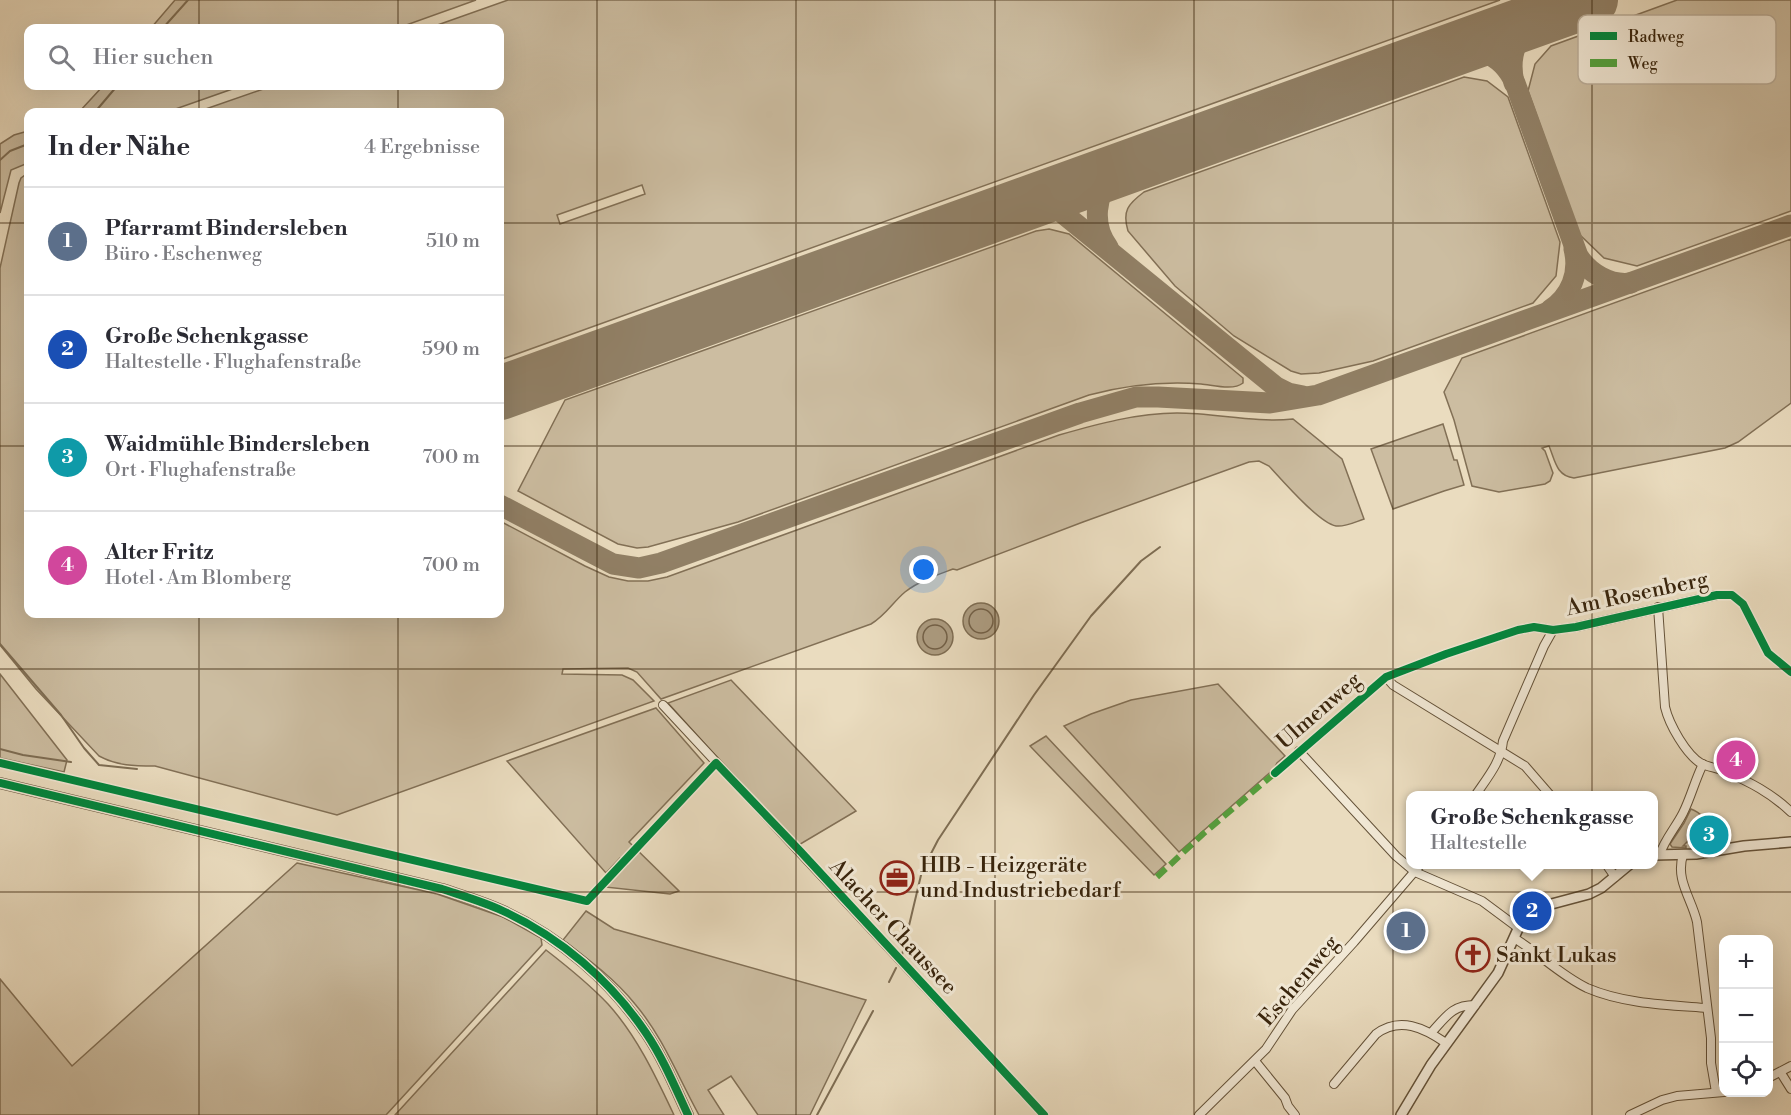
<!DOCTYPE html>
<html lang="de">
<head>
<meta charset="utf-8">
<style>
  :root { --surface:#fff; --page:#f2f2f3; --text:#2b2b33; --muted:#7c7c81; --line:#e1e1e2; --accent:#8f2418 }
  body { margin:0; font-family:"Libre Bodoni",serif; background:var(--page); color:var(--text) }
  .controls { position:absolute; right:18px; bottom:18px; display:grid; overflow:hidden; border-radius:12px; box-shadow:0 6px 24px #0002 }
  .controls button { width:54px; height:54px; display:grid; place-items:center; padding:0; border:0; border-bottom:2px solid var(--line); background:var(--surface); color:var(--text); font:30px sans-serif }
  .you { position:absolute; left:924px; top:570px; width:21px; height:21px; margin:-15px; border:4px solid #fff; border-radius:50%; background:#1a73e8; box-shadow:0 0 0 9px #1a73e833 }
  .badge { display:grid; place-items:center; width:39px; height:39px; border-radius:50%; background:var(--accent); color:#fff; font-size:20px; font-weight:700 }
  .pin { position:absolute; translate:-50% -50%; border:3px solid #fff; box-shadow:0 2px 6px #0006 }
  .popup { position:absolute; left:1406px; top:791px; width:252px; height:78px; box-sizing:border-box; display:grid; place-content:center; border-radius:12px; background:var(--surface); filter:drop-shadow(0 2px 4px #0005); font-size:20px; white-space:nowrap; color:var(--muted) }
  .popup b { font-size:22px; color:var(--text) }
  .popup::after { content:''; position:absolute; left:50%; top:100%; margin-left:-12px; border:12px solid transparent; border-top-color:var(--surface) }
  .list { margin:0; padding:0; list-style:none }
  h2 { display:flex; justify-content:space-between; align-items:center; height:78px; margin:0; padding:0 24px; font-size:26px }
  h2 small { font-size:20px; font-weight:400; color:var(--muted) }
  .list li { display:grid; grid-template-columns:39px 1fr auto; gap:18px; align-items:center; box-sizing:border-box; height:108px; padding:0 24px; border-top:2px solid var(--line) }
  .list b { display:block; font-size:22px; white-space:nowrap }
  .list p { margin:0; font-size:20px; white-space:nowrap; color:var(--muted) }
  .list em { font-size:20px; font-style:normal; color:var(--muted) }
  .icon { flex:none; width:33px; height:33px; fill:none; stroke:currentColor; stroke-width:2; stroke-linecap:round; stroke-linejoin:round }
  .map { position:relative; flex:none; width:1791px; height:1115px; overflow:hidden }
  .search { position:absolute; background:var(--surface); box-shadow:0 6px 24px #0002; left:24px; top:24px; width:480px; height:66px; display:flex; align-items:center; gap:15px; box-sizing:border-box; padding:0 21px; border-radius:12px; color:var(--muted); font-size:22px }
  .panel { position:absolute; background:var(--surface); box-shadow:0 6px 24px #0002; left:24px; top:108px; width:480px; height:510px; border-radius:12px }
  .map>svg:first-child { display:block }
  .green { fill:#ccbda1; stroke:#827056; stroke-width:1.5; fill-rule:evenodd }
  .water { fill:#ad9d82; stroke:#7e6d53; stroke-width:1.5 }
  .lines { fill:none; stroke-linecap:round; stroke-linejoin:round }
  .shore { stroke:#726047; stroke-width:1.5 }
  .stream { stroke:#7e6d53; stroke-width:2 }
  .taxiway { stroke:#918066; stroke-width:21 }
  .runway { stroke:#918066; stroke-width:54 }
  .minor-casing { stroke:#645239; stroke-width:10 }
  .tertiary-casing { stroke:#645239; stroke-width:12 }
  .minor { stroke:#f1e8d5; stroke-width:8 }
  .tertiary { stroke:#f1e8d5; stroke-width:9 }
  .quiet { stroke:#53a33e; stroke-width:6; stroke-dasharray:12 6; stroke-linecap:butt }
  .cycleway-casing { stroke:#f1e8d5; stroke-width:11 }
  .cycleway { stroke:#00873e; stroke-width:8 }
  .grid { fill:none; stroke:#38240c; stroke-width:1.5; stroke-opacity:0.55 }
  .labels { text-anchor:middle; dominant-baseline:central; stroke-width:6; stroke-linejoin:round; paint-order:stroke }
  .street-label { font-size:22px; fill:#38240c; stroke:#f1e8d5 }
  .poi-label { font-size:22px; fill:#38240c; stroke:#f1e8d5; text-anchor:start }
  .key { fill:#f1e8d5; stroke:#baad99; stroke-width:1.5 }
  .key-label { font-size:16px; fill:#38240c }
</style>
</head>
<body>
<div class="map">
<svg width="1791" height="1115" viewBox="0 0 1791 1115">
  <rect width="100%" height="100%" fill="#eadcbf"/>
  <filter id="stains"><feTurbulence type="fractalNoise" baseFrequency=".00333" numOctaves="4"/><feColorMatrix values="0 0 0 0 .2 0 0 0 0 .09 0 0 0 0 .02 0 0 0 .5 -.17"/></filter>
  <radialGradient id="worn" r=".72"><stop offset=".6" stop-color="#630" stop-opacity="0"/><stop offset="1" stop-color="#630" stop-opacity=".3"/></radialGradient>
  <g class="green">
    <polygon points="175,0 476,0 398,28 151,28"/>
    <path d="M508 0H1500L500 360V112H197L272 86H500V28H429ZM642 185 645 194 560 224 557 215Z"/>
    <polygon points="1677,0 1791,0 1791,211 1637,266 1604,258 1579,234 1528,91 1535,64 1551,46"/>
    <path d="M1464 77 1487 81 1508 97 1560 242 1556 276 1533 303 1373 361 1319 373 1301 374 1291 371 1234 336 1175 286 1128 231C1122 211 1128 204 1144 192Z"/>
    <polygon points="103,86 241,86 167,112 79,112"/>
    <polygon points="28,131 28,163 11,170 0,213 0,144 14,135"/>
    <path d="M28 173V614H500V521L585 566 609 577 628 581H648L667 577 1059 435C1098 424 1137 413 1177 413 1216 413 1254 423 1293 419L1342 459 1364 519C1355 522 1346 527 1336 526 1319 523 1282 480 1269 466L1259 461 1249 462 1083 522 957 570 953 569C937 575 919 581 905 592 893 602 885 616 871 624L661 699 637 672 628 668 563 669 562 674 622 675 633 680 654 701 337 815 155 766C135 766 117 766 99 756L36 689 0 645V268L19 183 21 178Z"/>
    <path d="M1049 229 1069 234 1243 378V383C1233 391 1213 385 1201 384 1163 381 1127 385 1089 395L738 522 648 547 637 548 618 544 518 491 565 400 1036 231Z"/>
    <path d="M1791 239V403L1738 442 1725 448 1574 478C1556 476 1555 460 1549 446L1542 448 1545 451 1553 473 1550 481 1545 484 1499 492 1472 486 1454 420 1444 392 1462 358Z"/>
    <polygon points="1443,424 1454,460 1457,460 1464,485 1444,491 1393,509 1371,449"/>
    <polygon points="0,674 67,760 64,772 0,758"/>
    <polygon points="731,680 856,811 797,846 668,703"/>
    <polygon points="1218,684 1285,756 1277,763 1274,769 1179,852 1064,726 1091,714 1131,700"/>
    <polygon points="656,708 704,763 629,842 679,891 670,894 605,887 627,865 620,858 606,873 507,761"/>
    <polygon points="1046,736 1166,864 1154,875 1030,746"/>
    <path d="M1691 809C1705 814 1711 828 1720 839L1719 844 1701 846 1700 839H1692L1702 827 1683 846H1686V848L1672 847 1670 844 1684 823Z"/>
    <polygon points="297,863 437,894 503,917 541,938 542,945 386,1115 0,1115 0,979 72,1066"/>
    <path d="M586 911 614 929 866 1000 810 1115H758L731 1076 708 1090 724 1115H699C678 1077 663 1037 635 1004 615 979 588 959 563 940Z"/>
    <path d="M546 950C568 967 589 984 608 1004 637 1036 656 1077 674 1115H395Z"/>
  </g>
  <g class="water">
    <circle cx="981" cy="621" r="18"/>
    <circle cx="935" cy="637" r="18"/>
  </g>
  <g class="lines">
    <g class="shore">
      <circle cx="981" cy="621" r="12"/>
      <circle cx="935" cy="637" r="12"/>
    </g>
    <g class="stream">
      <polyline points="163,28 188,0"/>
      <polyline points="95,112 117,86"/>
      <polyline points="0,160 10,151 28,144"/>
      <polyline points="0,644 61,715 84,748 99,765 137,769"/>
      <polyline points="0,749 23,755 71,762"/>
      <polyline points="902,955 922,871 938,840 1034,695 1091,616 1141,561 1160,547"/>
      <polyline points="889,982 896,968"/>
      <polyline points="817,1115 873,1011"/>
    </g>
    <g class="taxiway">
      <path d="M1440 54C1472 45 1500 50 1515 83L1578 256C1589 273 1610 286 1631 283"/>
      <path d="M1514 83C1506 46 1523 25 1557 12"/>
      <path d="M991 216C1016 208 1035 198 1060 211L1276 387 1288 393 1303 396"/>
      <path d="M1108 247C1092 226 1094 194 1114 176 1121 171 1128 167 1135 164"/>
      <path d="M1550 310C1571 296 1580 273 1574 249"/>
      <polyline points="500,505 613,564 639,568 661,563 1080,413 1136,397 1158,397 1270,403 1318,395 1791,225"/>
    </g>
    <polyline class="runway" points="500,393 1591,0"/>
    <defs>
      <g id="minor">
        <path d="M1658 607 1665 707C1669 724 1686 755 1702 764 1709 767 1717 768 1724 771 1750 782 1771 793 1791 812"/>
        <polyline points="1386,677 1393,685 1525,766 1551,796"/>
        <polyline points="663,705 1044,1115"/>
        <polyline points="1299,751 1396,856 1415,872 1482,901 1517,927"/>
        <polyline points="1275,773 1386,677 1446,654 1518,630 1534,627 1553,630 1576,627 1717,595 1732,595 1743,604 1768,653 1791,672"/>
        <path d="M1475 796C1487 778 1501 762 1503 741L1544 646 1553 630"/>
        <path d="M1660 854C1665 839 1676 827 1683 813 1691 797 1695 780 1703 764"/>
        <path d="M1683 855C1675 880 1692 899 1697 922L1711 1038V1063L1716 1092"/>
        <polyline points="1606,864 1615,877"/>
        <path d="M1514 938C1539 953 1560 975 1587 988 1624 1004 1668 1005 1707 1008"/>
        <path d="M1431 1033C1446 1017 1452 1005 1475 1005"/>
        <polyline points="1255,1061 1285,1098 1288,1106 1295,1115"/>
        <polyline points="1781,1073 1791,1089"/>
        <polyline points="1768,1078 1791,1066"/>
        <path d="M1334 1084 1376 1034C1400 1016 1424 1028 1446 1043"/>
        <polyline points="1199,1115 1266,1049 1292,1010 1354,942 1421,864"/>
        <polyline points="1630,1115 1662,1100 1677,1096 1724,1092"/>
      </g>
      <g id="tertiary">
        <path d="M0 783 442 889C463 896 484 902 503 911 560 937 611 981 646 1033 663 1058 675 1087 688 1115"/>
        <polyline points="1654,855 1696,854 1744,846 1791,842"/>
        <polyline points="1401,1115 1431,1065 1498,973 1522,920 1532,911 1544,906 1589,894 1601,888 1630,864"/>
      </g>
    </defs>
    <use href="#minor" class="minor-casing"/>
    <use href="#tertiary" class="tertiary-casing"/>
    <use href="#minor" class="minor"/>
    <use href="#tertiary" class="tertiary"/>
    <polyline class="quiet" points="1157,877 1203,834 1275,773"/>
    <defs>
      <g id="cycleway">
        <polyline points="0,763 587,901 716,763 800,851 1044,1115"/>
        <polyline points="1275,773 1386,677 1446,654 1518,630 1534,627 1553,630 1576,627 1717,595 1732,595 1743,604 1768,653 1791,672"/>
        <path d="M0 783 442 889C463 896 484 902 503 911 560 937 611 981 646 1033 663 1058 675 1087 688 1115"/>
      </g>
    </defs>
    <use href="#cycleway" class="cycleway-casing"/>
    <use href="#cycleway" class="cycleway"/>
  </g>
  <path class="grid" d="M199 0V28M398 0V28M597 0V1115M796 0V1115M995 0V1115M1194 0V1115M1393 0V1115M1592 0V1115M199 86V112M398 86V112M0 223H28M500 223H1791M0 446H28M500 446H1791M199 614V1115M398 614V1115M0 669H1791M0 892H1791"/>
  <defs>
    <symbol id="office-ring" viewBox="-11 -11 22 22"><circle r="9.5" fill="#f1e8d5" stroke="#8f2418" stroke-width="1.5"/><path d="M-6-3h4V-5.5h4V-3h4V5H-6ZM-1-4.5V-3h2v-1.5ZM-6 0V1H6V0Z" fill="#8f2418"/></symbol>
    <symbol id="church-ring" viewBox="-11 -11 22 22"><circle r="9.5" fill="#f1e8d5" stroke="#8f2418" stroke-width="1.5"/><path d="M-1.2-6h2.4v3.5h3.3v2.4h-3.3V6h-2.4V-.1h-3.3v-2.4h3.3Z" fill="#8f2418"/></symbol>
  </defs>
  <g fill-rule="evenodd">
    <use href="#office-ring" x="878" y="859" width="38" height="38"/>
    <use href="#church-ring" x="1454" y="936" width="38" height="38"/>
  </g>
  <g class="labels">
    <g class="street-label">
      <text transform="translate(1637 594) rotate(-12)">Am Rosenberg</text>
      <text transform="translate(1319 711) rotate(-41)">Ulmenweg</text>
      <text transform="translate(893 927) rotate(47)">Alacher Chaussee</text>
      <text transform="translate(1299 981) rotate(-50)">Eschenweg</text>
    </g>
    <g class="poi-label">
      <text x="920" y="865">HIB - Heizgeräte<tspan x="920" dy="25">und Industriebedarf</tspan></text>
      <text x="1496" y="955">Sankt Lukas</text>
    </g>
  </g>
  <rect x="1578" y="15" width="198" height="69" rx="9" class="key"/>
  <rect x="1590" y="32" width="27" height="8" fill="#00873e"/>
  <rect x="1590" y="59" width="27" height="8" fill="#53a33e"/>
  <g class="key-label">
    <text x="1628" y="42">Radweg</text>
    <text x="1628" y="69">Weg</text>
  </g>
  <rect width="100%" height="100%" filter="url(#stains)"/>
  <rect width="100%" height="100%" fill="url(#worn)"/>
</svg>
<div class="controls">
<button>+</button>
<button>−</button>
<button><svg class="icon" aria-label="locate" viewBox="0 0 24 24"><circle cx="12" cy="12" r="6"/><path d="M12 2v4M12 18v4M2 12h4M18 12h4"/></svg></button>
</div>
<div class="you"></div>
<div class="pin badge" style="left:1406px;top:931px;background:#5c6f8a">1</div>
<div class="pin badge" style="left:1532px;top:911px;background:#1a4fb4">2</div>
<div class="popup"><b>Große Schenkgasse</b>Haltestelle</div>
<div class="pin badge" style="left:1709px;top:835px;background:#0f9aa8">3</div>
<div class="pin badge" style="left:1736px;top:760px;background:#d1479c">4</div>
<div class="search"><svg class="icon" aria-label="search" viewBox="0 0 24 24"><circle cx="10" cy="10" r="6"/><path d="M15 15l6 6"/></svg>Hier suchen</div>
<section class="panel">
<h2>In der Nähe<small>4 Ergebnisse</small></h2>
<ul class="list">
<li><span class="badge" style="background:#5c6f8a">1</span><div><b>Pfarramt Bindersleben</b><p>Büro · Eschenweg</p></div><em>510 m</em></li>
<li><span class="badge" style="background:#1a4fb4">2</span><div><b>Große Schenkgasse</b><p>Haltestelle · Flughafenstraße</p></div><em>590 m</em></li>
<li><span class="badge" style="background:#0f9aa8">3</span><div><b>Waidmühle Bindersleben</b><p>Ort · Flughafenstraße</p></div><em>700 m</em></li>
<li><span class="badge" style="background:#d1479c">4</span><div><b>Alter Fritz</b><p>Hotel · Am Blomberg</p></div><em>700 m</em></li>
</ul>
</section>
</div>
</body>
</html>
